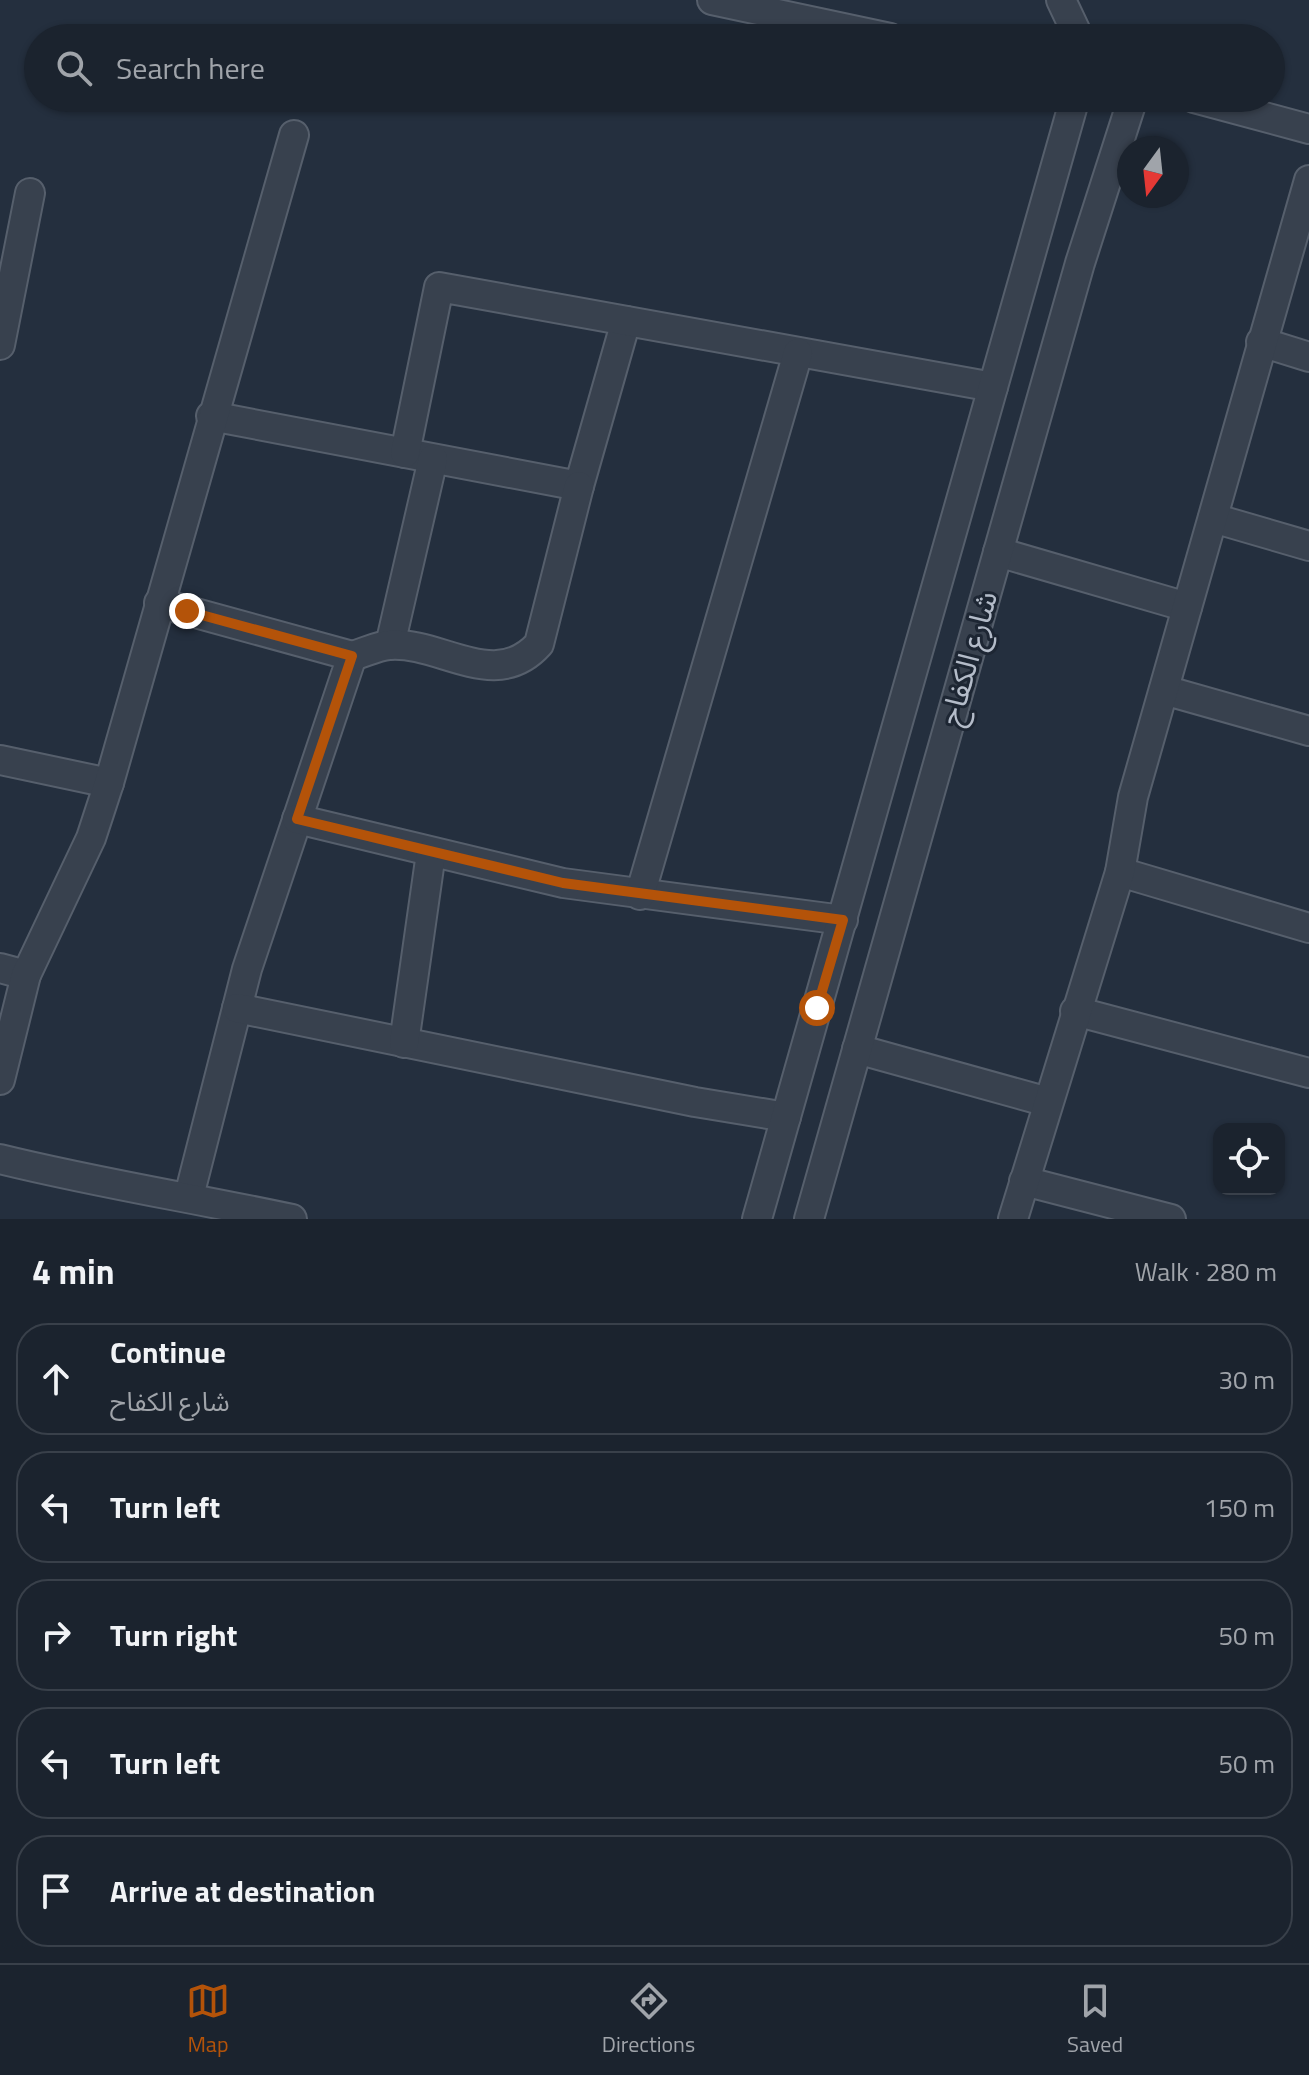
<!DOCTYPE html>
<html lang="en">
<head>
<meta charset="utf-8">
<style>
  :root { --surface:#1b232e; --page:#282f3a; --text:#f1f3f6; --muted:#a0a4aa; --line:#39404a; --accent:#b45309 }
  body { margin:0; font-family:"Titillium Web","Noto Sans Arabic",sans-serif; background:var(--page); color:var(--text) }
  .controls { position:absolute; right:24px; bottom:24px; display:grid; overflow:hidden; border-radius:16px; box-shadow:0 2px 6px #0004 }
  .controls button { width:72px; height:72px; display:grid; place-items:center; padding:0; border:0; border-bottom:2px solid var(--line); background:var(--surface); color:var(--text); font:40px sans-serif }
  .compass { position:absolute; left:1117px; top:136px; width:72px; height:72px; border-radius:50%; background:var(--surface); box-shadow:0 2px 6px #0004; rotate:195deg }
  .stop { position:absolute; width:24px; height:24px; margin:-18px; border:6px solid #b45309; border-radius:50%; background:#fff }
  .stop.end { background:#b45309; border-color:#fff; box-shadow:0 2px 8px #0008 }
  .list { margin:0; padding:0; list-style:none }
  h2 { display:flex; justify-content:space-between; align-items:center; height:104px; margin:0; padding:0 32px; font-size:34px }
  h2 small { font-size:26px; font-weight:400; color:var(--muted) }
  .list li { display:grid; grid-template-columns:52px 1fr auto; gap:24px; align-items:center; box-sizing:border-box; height:112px; margin:0 16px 16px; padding:0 16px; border:2px solid var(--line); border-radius:32px }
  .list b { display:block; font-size:30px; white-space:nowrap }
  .list p { margin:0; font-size:26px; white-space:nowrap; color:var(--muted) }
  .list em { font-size:26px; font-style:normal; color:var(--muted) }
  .icon { flex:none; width:44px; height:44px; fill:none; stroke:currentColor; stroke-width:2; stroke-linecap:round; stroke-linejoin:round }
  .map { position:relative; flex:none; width:1309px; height:1219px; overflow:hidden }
  .search { position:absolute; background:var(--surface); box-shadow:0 2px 6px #0004; left:24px; right:24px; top:24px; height:88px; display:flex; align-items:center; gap:20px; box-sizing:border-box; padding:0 28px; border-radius:44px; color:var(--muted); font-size:30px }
  .sheet { height:744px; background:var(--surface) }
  nav { display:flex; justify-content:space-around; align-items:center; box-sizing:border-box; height:112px; border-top:2px solid var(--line); background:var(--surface); font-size:22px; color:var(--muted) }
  nav a { display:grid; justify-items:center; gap:4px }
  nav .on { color:var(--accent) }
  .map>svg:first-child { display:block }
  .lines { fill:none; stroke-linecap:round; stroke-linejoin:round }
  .minor-casing { stroke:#565f6c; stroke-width:32 }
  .minor { stroke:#38414e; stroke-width:28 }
  .route { stroke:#b45309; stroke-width:10 }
  .labels { text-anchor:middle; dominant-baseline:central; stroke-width:6; stroke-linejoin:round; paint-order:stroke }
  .street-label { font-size:30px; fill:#b4bcc9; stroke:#1d2633 }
</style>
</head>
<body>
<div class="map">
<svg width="1309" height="1219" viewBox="0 0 1309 1219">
  <rect width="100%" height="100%" fill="#242f3e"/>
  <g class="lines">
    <defs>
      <g id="minor">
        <polyline points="712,0 890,38"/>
        <polyline points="1061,0 1079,38"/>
        <polyline points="1194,98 1309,129"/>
        <polyline points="1261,342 1309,357"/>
        <polyline points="0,345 30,193"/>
        <polyline points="211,416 579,486 626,321"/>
        <polyline points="405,453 439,287 993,387"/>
        <polyline points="1213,518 1309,546"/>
        <polyline points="998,552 1187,607"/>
        <polyline points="159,603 352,656 247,969 189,1196"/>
        <polyline points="390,645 433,459"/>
        <path d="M352 656C364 653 377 646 389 645 441 641 495 693 539 644L579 486"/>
        <polyline points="1164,690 1309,731"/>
        <polyline points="0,760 109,783"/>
        <polyline points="297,819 563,883 843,920"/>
        <polyline points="1120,872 1309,928"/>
        <polyline points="640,895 798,353"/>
        <polyline points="0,968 26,975"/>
        <polyline points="237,1008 695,1102 786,1117"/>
        <polyline points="1075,1011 1309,1073"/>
        <polyline points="404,1043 431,853"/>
        <polyline points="857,1049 1048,1102"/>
        <polyline points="0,1080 26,975 91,838 109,783 294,135"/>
        <path d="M0 1159C97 1183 194 1198 292 1219"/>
        <polyline points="1024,1181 1171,1219"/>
        <polyline points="757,1219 1075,98"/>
        <polyline points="809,1219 1080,263 1133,98"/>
        <polyline points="1013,1219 1120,872 1133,797 1309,180"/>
      </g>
    </defs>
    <use href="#minor" class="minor-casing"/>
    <use href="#minor" class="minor"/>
  </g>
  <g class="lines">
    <polyline class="route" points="187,611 352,656 297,819 563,883 843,920 817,1008"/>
  </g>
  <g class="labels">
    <g class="street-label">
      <text transform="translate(968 658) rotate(-74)">شارع الكفاح</text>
    </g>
  </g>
</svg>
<div class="controls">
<button><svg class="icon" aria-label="locate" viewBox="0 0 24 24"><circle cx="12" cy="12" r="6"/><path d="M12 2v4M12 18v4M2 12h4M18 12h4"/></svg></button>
</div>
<svg class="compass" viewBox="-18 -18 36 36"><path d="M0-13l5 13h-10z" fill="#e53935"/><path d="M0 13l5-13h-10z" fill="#a0a4aa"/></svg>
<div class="stop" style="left:817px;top:1008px"></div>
<div class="stop end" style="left:187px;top:611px"></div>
<div class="search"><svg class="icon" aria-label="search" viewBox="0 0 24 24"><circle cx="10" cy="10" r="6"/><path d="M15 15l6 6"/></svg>Search here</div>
</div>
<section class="sheet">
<h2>4 min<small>Walk · 280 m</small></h2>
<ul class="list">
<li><svg class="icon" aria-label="ahead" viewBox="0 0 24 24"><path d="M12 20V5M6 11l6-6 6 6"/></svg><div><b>Continue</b><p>شارع الكفاح</p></div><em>30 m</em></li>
<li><svg class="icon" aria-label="left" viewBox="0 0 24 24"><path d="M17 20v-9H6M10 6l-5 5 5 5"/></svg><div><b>Turn left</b></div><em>150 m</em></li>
<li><svg class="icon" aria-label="right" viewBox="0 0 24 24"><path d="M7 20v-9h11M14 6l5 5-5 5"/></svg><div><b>Turn right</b></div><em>50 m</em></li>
<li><svg class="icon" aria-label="left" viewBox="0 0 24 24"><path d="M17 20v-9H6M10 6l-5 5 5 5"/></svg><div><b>Turn left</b></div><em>50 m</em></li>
<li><svg class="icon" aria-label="arrive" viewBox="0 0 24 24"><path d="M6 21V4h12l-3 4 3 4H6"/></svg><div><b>Arrive at destination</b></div></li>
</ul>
</section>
<nav>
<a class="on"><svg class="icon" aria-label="map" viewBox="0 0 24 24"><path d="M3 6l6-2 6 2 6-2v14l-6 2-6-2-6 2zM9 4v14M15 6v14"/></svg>Map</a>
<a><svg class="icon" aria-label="directions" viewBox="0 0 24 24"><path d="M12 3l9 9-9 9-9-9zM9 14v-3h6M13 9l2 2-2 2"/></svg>Directions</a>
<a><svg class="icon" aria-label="saved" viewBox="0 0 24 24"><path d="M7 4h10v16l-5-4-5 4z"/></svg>Saved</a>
</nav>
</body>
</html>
